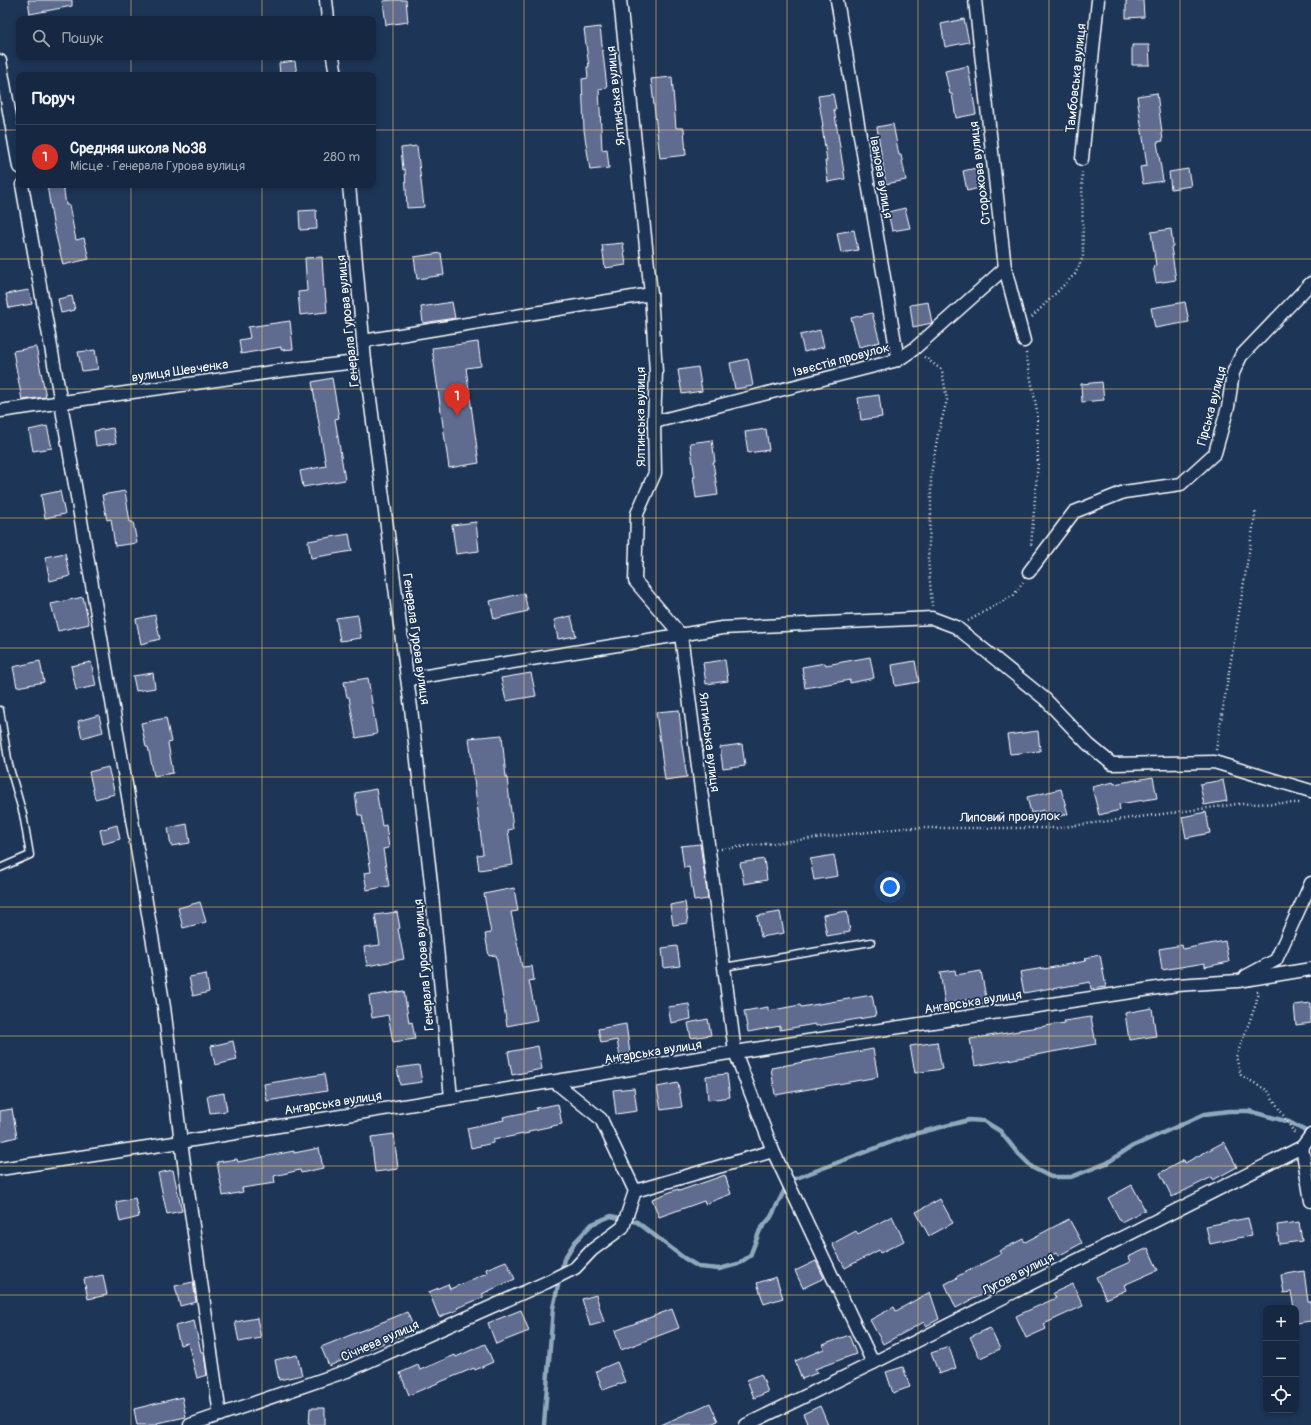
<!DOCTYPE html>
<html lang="uk">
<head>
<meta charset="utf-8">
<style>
  :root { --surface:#162841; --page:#1f3048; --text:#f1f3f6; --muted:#9ea6b1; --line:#35445a; --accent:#d93025 }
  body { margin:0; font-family:Pangolin,sans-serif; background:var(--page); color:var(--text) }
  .controls { position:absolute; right:12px; bottom:12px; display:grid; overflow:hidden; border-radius:8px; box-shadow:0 2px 6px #0003 }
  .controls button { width:36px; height:36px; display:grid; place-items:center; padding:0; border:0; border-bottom:1px solid var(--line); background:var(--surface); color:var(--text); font:20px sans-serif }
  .you { position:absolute; left:890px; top:887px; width:14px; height:14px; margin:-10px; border:3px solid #fff; border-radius:50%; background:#1a73e8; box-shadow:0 0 0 6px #1a73e833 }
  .badge { display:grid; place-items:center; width:26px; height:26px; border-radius:50%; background:var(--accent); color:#fff; font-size:13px; font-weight:700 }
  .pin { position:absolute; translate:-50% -33px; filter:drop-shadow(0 1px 2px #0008) }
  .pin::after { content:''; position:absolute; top:21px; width:14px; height:12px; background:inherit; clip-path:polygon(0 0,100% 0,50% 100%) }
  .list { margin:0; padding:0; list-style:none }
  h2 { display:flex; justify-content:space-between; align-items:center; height:52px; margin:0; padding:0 16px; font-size:17px }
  h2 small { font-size:13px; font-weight:400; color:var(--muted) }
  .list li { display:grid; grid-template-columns:26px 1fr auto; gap:12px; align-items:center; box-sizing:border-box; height:64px; padding:0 16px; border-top:1px solid var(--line) }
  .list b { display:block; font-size:15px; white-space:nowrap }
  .list p { margin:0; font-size:13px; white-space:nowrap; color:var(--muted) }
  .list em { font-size:13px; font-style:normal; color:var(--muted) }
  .icon { flex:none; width:22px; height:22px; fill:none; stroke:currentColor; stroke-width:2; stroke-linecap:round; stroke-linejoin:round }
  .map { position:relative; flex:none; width:1311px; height:1425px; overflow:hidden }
  .search { position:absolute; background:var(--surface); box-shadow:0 2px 6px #0003; left:16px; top:16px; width:360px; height:44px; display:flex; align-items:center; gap:10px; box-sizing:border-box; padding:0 14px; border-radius:8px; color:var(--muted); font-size:15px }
  .panel { position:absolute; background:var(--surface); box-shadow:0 2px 6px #0003; left:16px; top:72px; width:360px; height:116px; border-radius:8px }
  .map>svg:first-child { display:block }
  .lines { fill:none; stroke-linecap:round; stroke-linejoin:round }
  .stream { stroke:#90a8bb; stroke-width:4.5 }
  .building { fill:#5e6c90; stroke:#fff }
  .service-casing { stroke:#fff; stroke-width:9 }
  .minor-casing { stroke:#fff; stroke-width:15 }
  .path { stroke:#fff; stroke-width:2.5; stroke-dasharray:1 3; stroke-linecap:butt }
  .service { stroke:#1d3557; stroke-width:6 }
  .minor { stroke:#1d3557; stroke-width:12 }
  .grid { fill:none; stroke:#ffd166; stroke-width:1; stroke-opacity:0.55 }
  .labels { text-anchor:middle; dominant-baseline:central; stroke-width:3.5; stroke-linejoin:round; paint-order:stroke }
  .street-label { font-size:13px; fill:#fff; stroke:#1d3557 }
</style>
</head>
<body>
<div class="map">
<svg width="1311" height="1425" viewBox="0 0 1311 1425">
  <rect width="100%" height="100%" fill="#1d3557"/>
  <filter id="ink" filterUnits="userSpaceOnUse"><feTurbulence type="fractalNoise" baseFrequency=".025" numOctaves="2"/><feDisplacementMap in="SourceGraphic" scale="8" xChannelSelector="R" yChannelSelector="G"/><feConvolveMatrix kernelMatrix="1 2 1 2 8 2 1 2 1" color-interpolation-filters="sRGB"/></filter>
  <g filter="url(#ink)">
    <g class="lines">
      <polyline class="stream" points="544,1425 553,1308 564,1259 575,1242 592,1224 611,1216 637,1222 684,1258 699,1267 719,1269 738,1264 750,1256 760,1230 771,1217 789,1181 910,1135 969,1120 984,1121 1000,1131 1016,1151 1033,1168 1051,1177 1071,1177 1107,1163 1131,1147 1205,1114 1229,1111 1249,1111 1289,1122 1311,1134"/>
    </g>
    <g class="building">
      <polygon points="28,0 72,0 72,6 30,14"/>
      <polygon points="393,0 406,0 408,22 386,25 383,1"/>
      <polygon points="1126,0 1143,0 1144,17 1126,18"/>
      <polygon points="964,19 969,42 945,47 941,24"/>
      <polygon points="600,27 607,88 599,89 602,150 607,149 609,168 590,170 584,130 582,79 588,78 587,67 589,67 584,29"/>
      <polygon points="1132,45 1149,45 1150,65 1132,65"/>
      <polygon points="295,61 297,75 280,75 279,63"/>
      <polygon points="968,66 976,114 956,118 952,94 950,94 945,71"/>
      <polygon points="672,77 676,128 684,128 686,155 660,158 651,79"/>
      <polygon points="1157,93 1163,141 1157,142 1163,181 1143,184 1140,167 1147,166 1137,96"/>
      <polygon points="833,94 836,109 834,109 845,179 828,182 825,161 827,161 822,127 823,126 818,96"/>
      <polygon points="893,124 899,155 901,155 906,180 886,184 877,127"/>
      <polygon points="417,146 424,207 407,208 405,169 403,170 401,148"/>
      <polygon points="980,167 984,187 967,191 963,171"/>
      <polygon points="1188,169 1191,186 1171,189 1169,172"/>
      <polygon points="47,185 63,185 66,205 69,205 76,240 84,238 89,259 63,265 53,223"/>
      <polygon points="905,208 910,228 892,231 888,212"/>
      <polygon points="316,210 317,229 300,230 299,211"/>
      <polygon points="1171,229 1173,246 1171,247 1176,280 1156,283 1153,266 1156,265 1151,232"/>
      <polygon points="854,230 858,250 841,253 837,233"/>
      <polygon points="623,243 626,265 605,268 602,245"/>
      <polygon points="441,253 444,275 417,279 414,257"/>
      <polygon points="322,257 324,290 325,289 327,312 300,315 298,292 307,291 305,258"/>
      <polygon points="29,290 32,304 9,308 6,294"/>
      <polygon points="72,296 75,310 61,313 58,299"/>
      <polygon points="452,302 455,318 423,323 421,307"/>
      <polygon points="928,302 932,323 913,327 910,305"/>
      <polygon points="1185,302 1189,322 1155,328 1151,308"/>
      <polygon points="872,313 880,342 859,347 851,318"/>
      <polygon points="290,321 293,349 281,350 281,347 241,354 239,340 250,338 248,327"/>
      <polygon points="820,330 824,347 804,352 800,335"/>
      <polygon points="478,342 481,366 466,368 479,463 449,468 432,348"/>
      <polygon points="36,347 46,397 22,400 13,351"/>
      <polygon points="95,350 98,369 82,371 78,352"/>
      <polygon points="748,359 753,386 735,389 730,363"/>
      <polygon points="698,367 702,391 682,394 678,370"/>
      <polygon points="332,378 339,418 335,419 345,480 303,487 300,471 326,466 312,382"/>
      <polygon points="1102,382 1104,400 1082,402 1081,384"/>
      <polygon points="879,395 882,417 861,420 858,398"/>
      <polygon points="47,426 52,448 33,451 29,430"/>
      <polygon points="113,428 116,443 96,446 94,431"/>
      <polygon points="766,429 769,450 748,453 745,432"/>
      <polygon points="712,440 715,462 713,462 718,495 696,498 693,477 695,477 690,443"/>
      <polygon points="60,491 65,514 45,518 41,495"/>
      <polygon points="125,491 130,522 133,522 137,543 115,546 111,519 107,520 102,495"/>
      <polygon points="476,522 479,551 456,554 452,525"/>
      <polygon points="349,534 352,551 311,558 308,541"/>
      <polygon points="65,553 70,576 50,581 45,557"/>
      <polygon points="524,593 528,611 494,619 490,601"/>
      <polygon points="83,597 89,624 58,631 51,604"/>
      <polygon points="155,615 160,639 141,644 136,619"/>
      <polygon points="358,615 361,638 340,641 336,618"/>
      <polygon points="571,616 576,636 558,639 554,620"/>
      <polygon points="870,657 874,678 850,683 850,680 805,688 802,667 825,663 826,665"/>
      <polygon points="725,660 728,681 706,684 703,663"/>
      <polygon points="40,661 44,682 17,687 13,667"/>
      <polygon points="915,661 919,682 895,686 892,665"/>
      <polygon points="91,662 96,686 76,690 71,666"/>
      <polygon points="153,673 155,688 136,691 133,676"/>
      <polygon points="531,673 536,696 506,701 501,678"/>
      <polygon points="368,678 377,734 356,738 349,697 347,697 344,682"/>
      <polygon points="679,710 682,739 681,739 687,777 665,780 656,712"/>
      <polygon points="99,715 103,732 82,738 78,721"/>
      <polygon points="166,718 171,742 168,743 173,773 154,776 148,747 146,747 141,723"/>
      <polygon points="1038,731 1040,751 1010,754 1007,735"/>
      <polygon points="502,735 506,778 507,778 513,829 508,830 513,865 479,870 477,855 483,854 469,738"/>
      <polygon points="742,744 745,766 723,769 720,747"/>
      <polygon points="108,767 115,794 95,799 89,772"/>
      <polygon points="1153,777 1157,798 1119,804 1120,810 1099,815 1092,787 1114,782 1114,784"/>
      <polygon points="1223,780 1227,801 1204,805 1200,784"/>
      <polygon points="376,789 382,826 386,825 389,848 383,849 389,886 367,890 364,873 371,872 362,815 358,815 355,793"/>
      <polygon points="1061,789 1068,814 1049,819 1044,810 1031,813 1027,797"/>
      <polygon points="1206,812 1210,833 1186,838 1182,817"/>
      <polygon points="187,824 190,843 171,846 168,828"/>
      <polygon points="117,825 120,839 103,844 100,830"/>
      <polygon points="700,844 708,899 694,901 689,867 684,868 681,846"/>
      <polygon points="834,855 838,876 814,880 810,859"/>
      <polygon points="764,859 767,880 744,884 740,863"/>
      <polygon points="514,888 518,911 511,912 522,967 532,966 534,980 529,981 537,1020 507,1026 496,955 489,956 485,934 491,933 484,894"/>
      <polygon points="200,902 206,922 183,928 178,908"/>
      <polygon points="685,902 688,923 673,925 670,905"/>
      <polygon points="847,911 850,932 827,936 823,915"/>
      <polygon points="397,912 400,928 398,929 404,959 367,966 364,947 380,945 375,915"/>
      <polygon points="780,912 784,933 761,937 757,916"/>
      <polygon points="1225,941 1229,962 1205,967 1205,963 1162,970 1159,949 1182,945 1183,949"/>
      <polygon points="677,946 680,966 664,968 662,948"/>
      <polygon points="1100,955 1106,987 1091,989 1090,982 1052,989 1051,988 1024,993 1020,972 1044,968 1044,969 1086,961 1085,958"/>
      <polygon points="955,970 956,975 981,971 987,1003 972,1005 971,999 945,1004 940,972"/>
      <polygon points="206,974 209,992 193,996 189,977"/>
      <polygon points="404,991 409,1023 412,1022 415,1039 393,1042 388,1015 372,1018 369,996"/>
      <polygon points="872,995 876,1016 816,1026 815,1024 780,1030 780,1026 748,1032 744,1011 768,1007 768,1011 800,1005 801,1007"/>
      <polygon points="1311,1003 1311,1023 1296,1025 1294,1005"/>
      <polygon points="689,1004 691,1019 671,1023 668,1007"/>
      <polygon points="1152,1008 1156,1036 1129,1040 1125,1013"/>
      <polygon points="1091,1017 1096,1044 975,1066 970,1039 1019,1031 1019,1030 1065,1023 1064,1021"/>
      <polygon points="708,1019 711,1035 691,1038 688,1023"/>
      <polygon points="626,1024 631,1061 621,1063 617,1040 601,1043 598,1029"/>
      <polygon points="233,1041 237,1060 215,1065 211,1046"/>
      <polygon points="937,1042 942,1069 915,1073 910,1046"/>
      <polygon points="538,1046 542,1069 512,1075 508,1052"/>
      <polygon points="873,1049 878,1077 775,1095 771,1068"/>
      <polygon points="419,1065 422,1082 400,1085 397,1068"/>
      <polygon points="324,1074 327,1091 267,1101 264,1084"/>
      <polygon points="727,1074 730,1097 708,1100 706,1076"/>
      <polygon points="678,1083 682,1107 661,1110 657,1087"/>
      <polygon points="634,1088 637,1111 616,1114 613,1090"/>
      <polygon points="224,1093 227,1111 210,1113 207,1096"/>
      <polygon points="558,1104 562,1124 529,1131 529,1133 493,1140 493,1143 471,1148 467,1128 504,1120 503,1117 537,1110 536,1108"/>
      <polygon points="12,1109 17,1137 0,1141 0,1111"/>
      <polygon points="394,1134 398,1169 375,1172 371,1137"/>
      <polygon points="1224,1142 1237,1167 1213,1180 1212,1177 1172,1197 1160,1173 1184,1160 1185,1163"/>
      <polygon points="319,1148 323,1168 301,1173 300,1170 274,1176 275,1183 242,1188 243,1192 223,1196 217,1162 237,1159 238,1162 294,1151 294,1153"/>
      <polygon points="173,1170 182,1211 167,1214 158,1173"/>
      <polygon points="725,1175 731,1194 705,1204 704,1201 659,1217 652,1199 678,1189 679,1191"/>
      <polygon points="1132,1185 1145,1210 1121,1222 1108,1198"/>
      <polygon points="135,1198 139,1217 120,1222 116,1202"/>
      <polygon points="940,1199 953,1223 929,1236 916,1212"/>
      <polygon points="892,1216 904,1241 880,1253 879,1250 845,1268 832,1244 856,1231 858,1234"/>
      <polygon points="1248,1218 1252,1235 1210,1244 1206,1226"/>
      <polygon points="1069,1219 1082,1243 1058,1256 1056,1253 992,1286 993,1289 956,1308 945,1284 957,1278 956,1277 1001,1254 999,1251 1023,1239 1025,1242"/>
      <polygon points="1299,1222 1302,1241 1279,1244 1277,1225"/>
      <polygon points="1148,1248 1158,1270 1124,1285 1126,1290 1106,1299 1096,1277 1130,1262 1128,1257"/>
      <polygon points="506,1261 515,1279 482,1294 484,1297 457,1308 458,1310 439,1317 429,1292 448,1284 450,1289 487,1273 486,1269"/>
      <polygon points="816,1261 824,1278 803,1288 795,1271"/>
      <polygon points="1304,1271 1308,1302 1311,1302 1311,1321 1296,1323 1296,1308 1294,1308 1291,1292 1284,1293 1281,1275"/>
      <polygon points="103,1275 107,1295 88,1299 84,1279"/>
      <polygon points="776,1277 783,1298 764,1304 757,1283"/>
      <polygon points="193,1282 196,1302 180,1306 175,1286"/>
      <polygon points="1073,1284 1083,1306 1044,1324 1046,1329 1026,1338 1016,1316 1056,1298 1053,1293"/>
      <polygon points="930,1292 939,1319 926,1326 924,1322 883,1344 870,1320 894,1307 896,1311"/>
      <polygon points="596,1295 604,1322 590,1326 582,1299"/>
      <polygon points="672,1309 679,1328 621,1350 615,1331"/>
      <polygon points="521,1310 529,1331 496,1344 488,1323"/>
      <polygon points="407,1312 415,1330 329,1366 321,1347"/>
      <polygon points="257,1318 261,1338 239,1342 235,1322"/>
      <polygon points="194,1321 201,1352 203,1352 204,1354 207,1375 197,1378 188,1343 180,1345 175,1326"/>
      <polygon points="990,1328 1000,1349 980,1358 970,1337"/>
      <polygon points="849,1335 856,1354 815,1369 817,1373 802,1379 795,1361 824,1349 823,1345"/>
      <polygon points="485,1344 493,1362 475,1370 474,1368 409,1395 400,1373 418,1365 420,1370 455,1355 456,1357"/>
      <polygon points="949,1347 956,1368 939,1374 931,1353"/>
      <polygon points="297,1355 302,1375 279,1380 275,1360"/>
      <polygon points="617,1362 625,1382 603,1390 596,1371"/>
      <polygon points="903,1367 910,1387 893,1393 886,1372"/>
      <polygon points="761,1374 768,1392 754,1398 747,1380"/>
      <polygon points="182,1397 186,1417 157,1423 158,1425 137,1425 134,1409"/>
      <polygon points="710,1403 718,1421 708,1425 661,1425"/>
      <polygon points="820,1406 828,1425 808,1425 803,1414"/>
      <polygon points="310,1408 325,1408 325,1425 309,1425"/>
    </g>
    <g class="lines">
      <defs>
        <g id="service">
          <polyline points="0,710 9,765 23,814 30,855 0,868"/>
          <polyline points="724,967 871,942"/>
        </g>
        <g id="minor">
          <polyline points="326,0 328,19"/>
          <polyline points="620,0 651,294 656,372 654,422 655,473 637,514 635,581 681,635 735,1052 773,1151 873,1363"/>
          <polyline points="837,0 898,360"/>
          <polyline points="975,0 1005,268 1024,341"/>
          <polyline points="333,57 336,75"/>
          <polyline points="0,61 19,167"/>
          <polyline points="1082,159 1098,0"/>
          <polyline points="22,185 61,403 164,1007 181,1142 220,1415"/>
          <polyline points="349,185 365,361 411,708 431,883 451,1098"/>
          <polyline points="363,341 651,294"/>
          <polyline points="0,411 279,371 365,361"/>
          <polyline points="654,422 898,360 914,349 1005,268"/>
          <polyline points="1029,572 1074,512 1124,492 1181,484 1215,453 1228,407 1233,373 1241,356 1311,283"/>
          <polyline points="408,679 722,628 932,618 956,627 1045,699 1088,744 1112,764 1214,762 1311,791"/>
          <polyline points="1246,976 1276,960 1311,883"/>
          <polyline points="1311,1135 1302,1147 1311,1201"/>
          <polyline points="0,1169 181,1142 735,1052 1177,985 1238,981 1311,969"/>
          <polyline points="635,1191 773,1151"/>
          <polyline points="190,1425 347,1371 547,1282 575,1268 592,1250 623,1227 635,1191 601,1119 555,1082"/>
          <polyline points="746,1425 873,1363 1302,1147"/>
        </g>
      </defs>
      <use href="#service" class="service-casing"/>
      <use href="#minor" class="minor-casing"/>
      <g class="path">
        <polyline points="1032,317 1075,274 1083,257 1082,172"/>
        <polyline points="1026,353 1037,411 1038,462 1031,546"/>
        <polyline points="924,357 942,370 947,400 938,434 931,474 931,510 928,558 932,606"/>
        <polyline points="968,621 1014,595 1023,582"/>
        <polyline points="1216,750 1256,510"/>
        <polyline points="721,849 903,828 1056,828 1238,804 1302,803"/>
        <polyline points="1258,991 1256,1004 1236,1057 1241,1075 1268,1091 1295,1134"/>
      </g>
      <use href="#service" class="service"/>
      <use href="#minor" class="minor"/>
    </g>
  </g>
  <path class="grid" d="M131 0V19M262 0V19M393 0V1425M524 0V1425M656 0V1425M787 0V1425M918 0V1425M1049 0V1425M1180 0V1425M131 57V75M262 57V75M0 130H19M373 130H1311M131 185V1425M262 185V1425M0 259H1311M0 389H1311M0 518H1311M0 648H1311M0 777H1311M0 907H1311M0 1036H1311M0 1166H1311M0 1295H1311"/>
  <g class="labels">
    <g class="street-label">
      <text transform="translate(1076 78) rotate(-84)">Тамбовська вулиця</text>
      <text transform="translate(616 96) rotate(-96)">Ялтинська вулиця</text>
      <text transform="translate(980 173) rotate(-97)">Сторожова вулиця</text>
      <text transform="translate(881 177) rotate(80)">Іванова вулиця</text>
      <text transform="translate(348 321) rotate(-96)">Генерала Гурова вулиця</text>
      <text transform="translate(841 360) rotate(-15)">Ізвєстія провулок</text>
      <text transform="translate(180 371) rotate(-8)">вулиця Шевченка</text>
      <text transform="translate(1212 406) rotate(-75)">Гірська вулиця</text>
      <text transform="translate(641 417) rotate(-90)">Ялтинська вулиця</text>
      <text transform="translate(416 639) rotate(82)">Генерала Гурова вулиця</text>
      <text transform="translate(709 742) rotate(83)">Ялтинська вулиця</text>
      <text transform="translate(1010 817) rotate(-1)">Липовий провулок</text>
      <text transform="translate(424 965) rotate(-95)">Генерала Гурова вулиця</text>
      <text transform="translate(973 1002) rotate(-9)">Ангарська вулиця</text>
      <text transform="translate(653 1052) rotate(-9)">Ангарська вулиця</text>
      <text transform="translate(333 1103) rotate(-9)">Ангарська вулиця</text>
      <text transform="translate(1018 1274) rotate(-27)">Лугова вулиця</text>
      <text transform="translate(380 1341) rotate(-24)">Січнева вулиця</text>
    </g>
  </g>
</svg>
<div class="controls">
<button>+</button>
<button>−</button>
<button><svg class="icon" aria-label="locate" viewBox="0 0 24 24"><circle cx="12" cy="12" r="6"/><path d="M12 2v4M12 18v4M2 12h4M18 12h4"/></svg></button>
</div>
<div class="you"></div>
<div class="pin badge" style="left:457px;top:416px">1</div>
<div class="search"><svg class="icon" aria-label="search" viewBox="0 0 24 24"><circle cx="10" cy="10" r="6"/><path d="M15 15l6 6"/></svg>Пошук</div>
<section class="panel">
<h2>Поруч<small></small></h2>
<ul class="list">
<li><span class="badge">1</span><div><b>Средняя школа №38</b><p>Місце · Генерала Гурова вулиця</p></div><em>280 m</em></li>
</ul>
</section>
</div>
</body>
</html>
